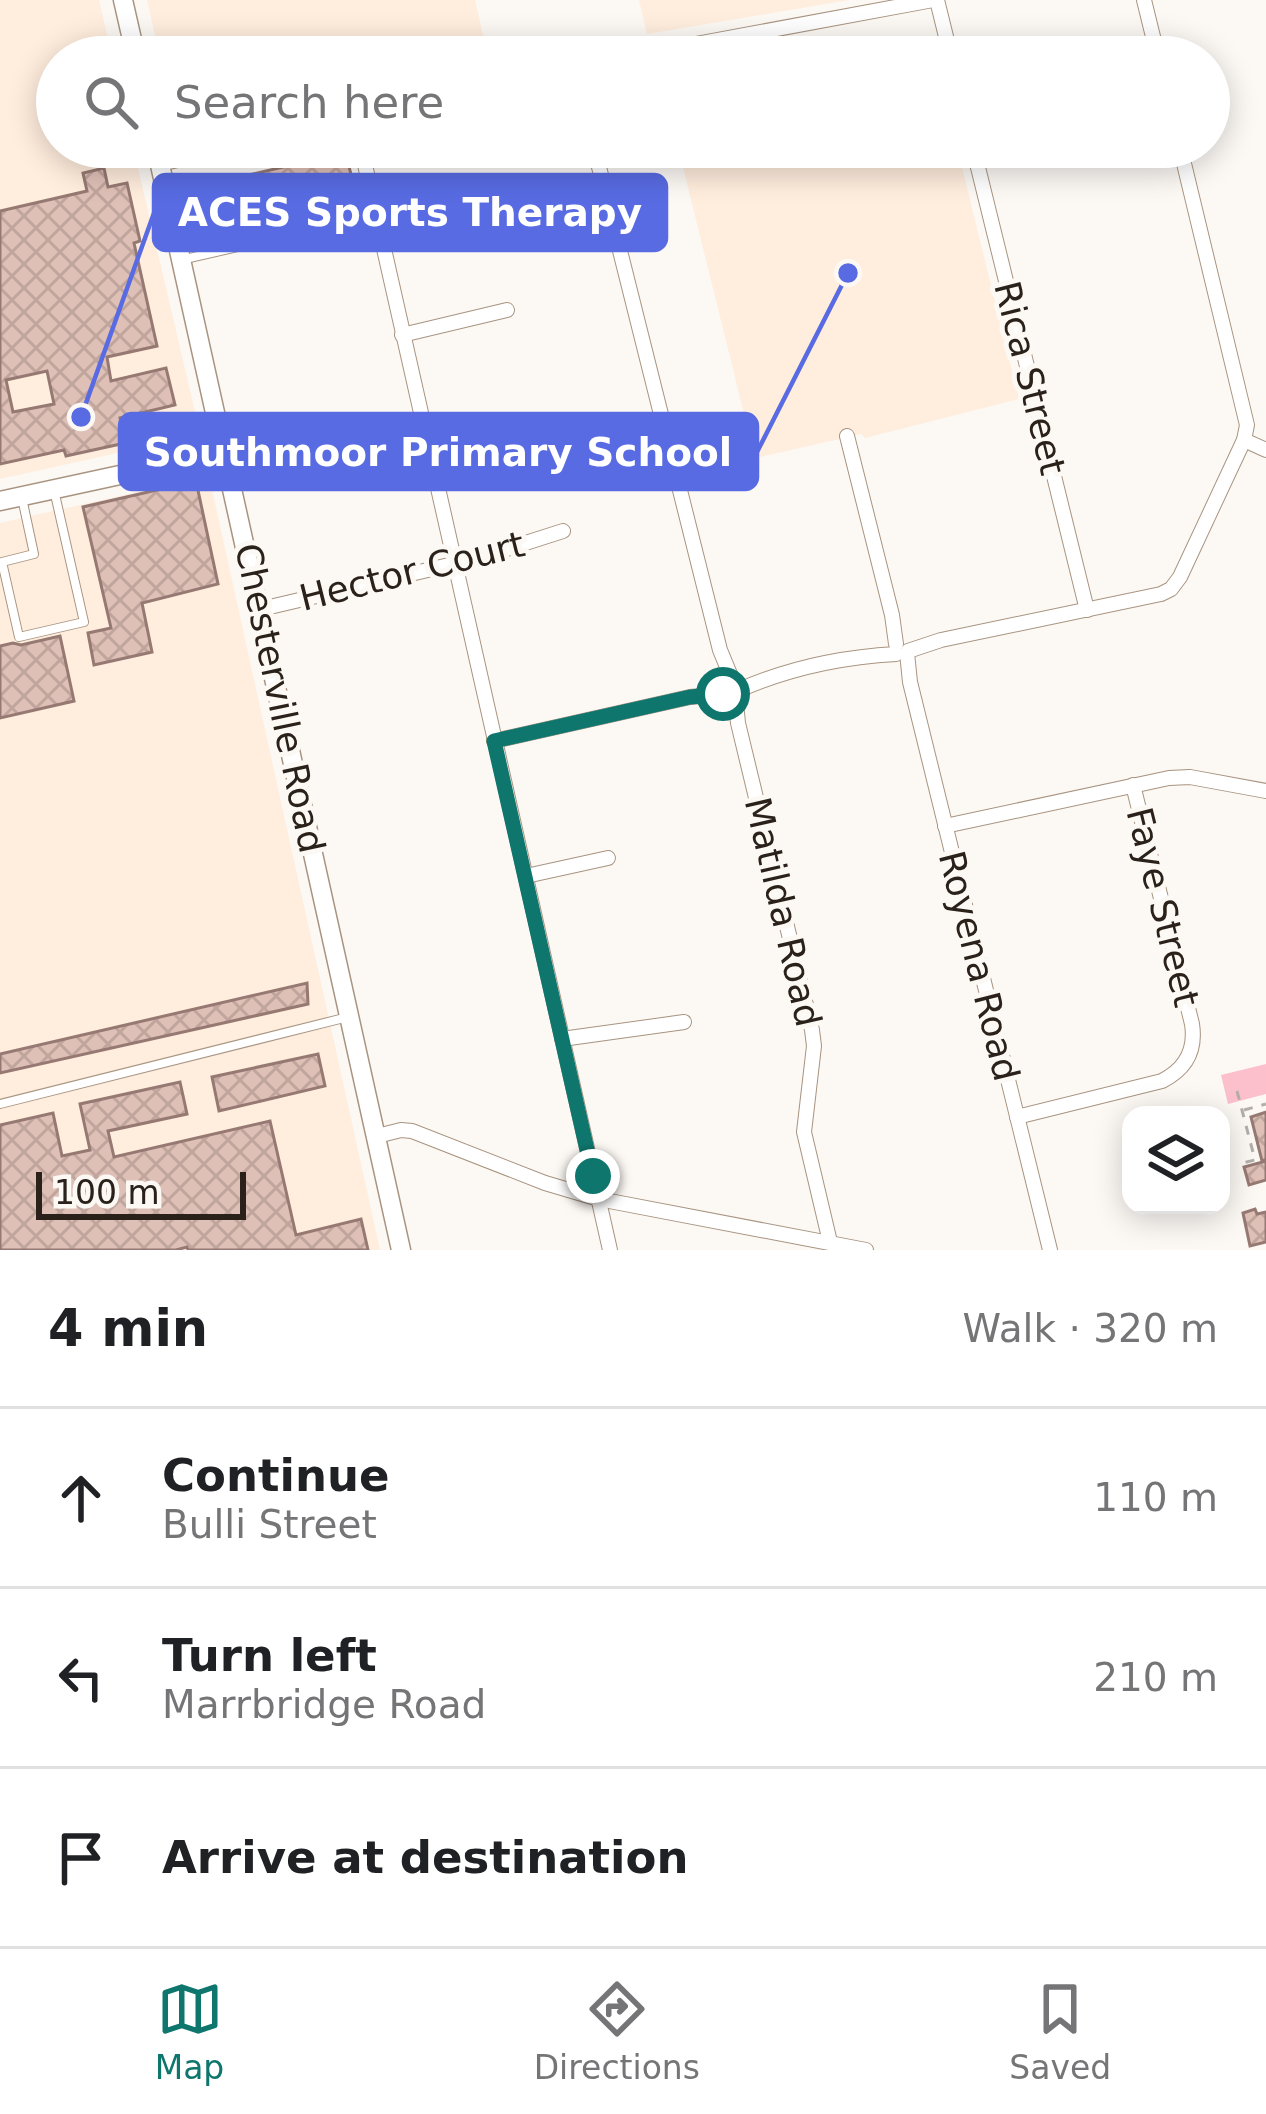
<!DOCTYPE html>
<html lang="en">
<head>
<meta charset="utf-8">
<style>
  :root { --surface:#fff; --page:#f6f6f6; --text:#202124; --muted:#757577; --line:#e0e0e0; --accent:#0f766e }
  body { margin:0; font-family:"DejaVu Sans",sans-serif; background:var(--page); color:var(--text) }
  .controls { position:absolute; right:36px; bottom:36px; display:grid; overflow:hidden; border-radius:24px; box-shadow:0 6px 30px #0003 }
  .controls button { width:108px; height:108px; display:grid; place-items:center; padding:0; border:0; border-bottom:3px solid var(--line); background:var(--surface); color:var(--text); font:60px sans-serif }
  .scale { position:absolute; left:36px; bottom:30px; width:210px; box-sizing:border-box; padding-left:12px; border:6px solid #2a221a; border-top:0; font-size:33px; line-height:42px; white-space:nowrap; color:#2a221a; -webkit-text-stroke:9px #fcf8f4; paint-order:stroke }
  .stop { position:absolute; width:36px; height:36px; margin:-27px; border:9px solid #0f766e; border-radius:50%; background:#fff }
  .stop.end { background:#0f766e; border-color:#fff; box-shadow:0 3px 12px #0008 }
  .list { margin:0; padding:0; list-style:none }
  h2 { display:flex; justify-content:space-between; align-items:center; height:156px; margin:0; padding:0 48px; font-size:51px }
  h2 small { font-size:39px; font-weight:400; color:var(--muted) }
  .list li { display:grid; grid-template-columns:78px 1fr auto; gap:36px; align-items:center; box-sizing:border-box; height:180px; padding:0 48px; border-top:3px solid var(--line) }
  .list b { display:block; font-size:45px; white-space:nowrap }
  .list p { margin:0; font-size:39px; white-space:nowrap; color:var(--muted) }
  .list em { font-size:39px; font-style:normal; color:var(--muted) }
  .icon { flex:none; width:66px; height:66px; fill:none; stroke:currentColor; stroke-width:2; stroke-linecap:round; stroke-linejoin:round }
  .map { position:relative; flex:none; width:1266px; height:1250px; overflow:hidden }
  .search { position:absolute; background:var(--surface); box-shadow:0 6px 30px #0003; left:36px; right:36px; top:36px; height:132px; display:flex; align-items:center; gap:30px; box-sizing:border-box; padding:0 42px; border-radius:66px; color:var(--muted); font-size:45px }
  .sheet { height:696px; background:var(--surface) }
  nav { display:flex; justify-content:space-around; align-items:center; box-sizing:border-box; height:168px; border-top:3px solid var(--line); background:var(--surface); font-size:33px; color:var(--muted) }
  nav a { display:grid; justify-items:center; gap:6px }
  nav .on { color:var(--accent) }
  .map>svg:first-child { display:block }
  .built { fill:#ffeddd }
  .park { fill:#fcc0cd }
  .building { fill:url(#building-cross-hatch); stroke:#967972; stroke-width:3; fill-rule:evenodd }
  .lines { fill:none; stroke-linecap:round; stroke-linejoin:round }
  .lane-casing { stroke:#a89480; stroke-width:10 }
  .street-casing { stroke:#a89480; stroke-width:16 }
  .secondary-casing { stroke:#a89480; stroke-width:21 }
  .path { stroke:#b3aea8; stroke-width:3; stroke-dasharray:9 9; stroke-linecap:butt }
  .lane { stroke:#fff; stroke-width:8 }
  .street { stroke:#fff; stroke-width:14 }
  .secondary { stroke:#fff; stroke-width:18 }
  .route { stroke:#0f766e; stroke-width:15 }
  .labels { text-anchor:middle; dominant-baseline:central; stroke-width:10; stroke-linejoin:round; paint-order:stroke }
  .street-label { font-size:36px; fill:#2a221a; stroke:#fcf8f4 }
  .leader { fill:none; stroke:#586be2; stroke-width:4.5 }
  .callout-dot { fill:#586be2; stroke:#fcf8f4; stroke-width:4.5 }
  .callout { fill:#586be2; stroke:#586be2; stroke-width:4.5 }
  .callout-label { font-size:39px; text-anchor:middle; font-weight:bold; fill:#fff }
</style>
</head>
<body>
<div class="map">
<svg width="1266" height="1250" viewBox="0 0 1266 1250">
  <defs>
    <pattern id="building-cross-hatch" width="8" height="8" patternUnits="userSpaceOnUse" patternTransform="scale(3)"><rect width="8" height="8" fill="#dfc0b7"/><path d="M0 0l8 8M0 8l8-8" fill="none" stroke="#c0a59d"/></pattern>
  </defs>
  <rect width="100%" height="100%" fill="#fcf8f4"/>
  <g class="built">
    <polygon points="0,0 99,0 112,57 57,57 57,147 133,147 199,429 194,436 0,479"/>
    <polygon points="147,0 475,0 488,57 160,57"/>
    <polygon points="639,0 849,0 647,34"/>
    <polygon points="678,147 957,147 1019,399 865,438 861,434 755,458"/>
    <polygon points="209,476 380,1250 0,1250 0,523"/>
  </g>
  <polygon class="park" points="1266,1064 1266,1094 1228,1104 1221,1075"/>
  <g class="building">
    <polygon points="339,154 347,158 359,208 356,212 325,219 324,209 296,216 299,225 202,245 190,193 206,185"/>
    <path d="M104 168 108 187 127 183 140 241 134 243 157 346 107 357 111 381 166 368 175 405 120 418 125 443 66 456 64 450 0 464V211L87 191 83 173ZM47 371 54 404 13 412 6 380Z"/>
    <polygon points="196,481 218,584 142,603 152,652 94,665 88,633 111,628 83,507"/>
    <polygon points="60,636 74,701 0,718 0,646 13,643 21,645"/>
    <polygon points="307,983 308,1004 0,1073 0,1054"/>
    <polygon points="318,1054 325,1086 219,1111 212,1077"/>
    <polygon points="180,1082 187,1114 108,1131 114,1157 270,1121 296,1235 361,1219 368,1250 188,1250 187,1247 176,1250 0,1250 0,1125 53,1113 62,1156 90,1150 80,1104"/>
    <polygon points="1266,1112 1266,1160 1262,1161 1251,1117"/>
    <polygon points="1266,1161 1266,1180 1249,1185 1244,1167"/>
    <polygon points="1255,1209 1257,1214 1266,1212 1266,1242 1250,1246 1243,1213"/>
  </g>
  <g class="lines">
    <defs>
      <g id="lane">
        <polyline points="185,259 375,216"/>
        <polyline points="22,498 34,554 2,562 19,637 84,622 54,490"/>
        <polyline points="0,1104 348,1017"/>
      </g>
      <g id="street">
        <polyline points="937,0 951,57"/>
        <polyline points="1144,0 1158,57"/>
        <polyline points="626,57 933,0"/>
        <polyline points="361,147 610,1250"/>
        <polyline points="594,147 720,650 732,679"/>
        <polyline points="973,147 1087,610"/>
        <polyline points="160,164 236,147"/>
        <polyline points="402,335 507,310"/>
        <polyline points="847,436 892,615 896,644"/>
        <polyline points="1244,440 1266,450"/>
        <polyline points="261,609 479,558 563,531"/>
        <polyline points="908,651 941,640 1161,594 1171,589 1180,577 1244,440 1247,425 1180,147"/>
        <polyline points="907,653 910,682 1050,1250"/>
        <path d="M737 691C786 669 843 657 896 654"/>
        <polyline points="735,693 738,723 812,1030 814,1046 804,1132 830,1242"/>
        <polyline points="494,741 690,697 723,694"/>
        <polyline points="945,826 1169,778 1190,777 1266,791"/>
        <polyline points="526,876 608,858"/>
        <polyline points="562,1039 684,1022"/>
        <path d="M1017 1117 1162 1081C1186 1069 1196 1050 1192 1024L1133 785"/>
        <polyline points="377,1136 401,1130 412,1131 545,1183 599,1199 866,1250"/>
      </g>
      <g id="secondary">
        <polyline points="123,0 136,57"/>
        <polyline points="156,147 401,1250"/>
        <polyline points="0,501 226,452"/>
      </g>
    </defs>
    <use href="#lane" class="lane-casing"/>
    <use href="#street" class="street-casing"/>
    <use href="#secondary" class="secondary-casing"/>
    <g class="path">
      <polyline points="1237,1091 1255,1160 1242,1163"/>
      <polyline points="1244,1110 1266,1104"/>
    </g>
    <use href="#lane" class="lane"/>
    <use href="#street" class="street"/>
    <use href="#secondary" class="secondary"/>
  </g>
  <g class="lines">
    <polyline class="route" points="593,1176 494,741 690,697 723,694"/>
  </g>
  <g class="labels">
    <g class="street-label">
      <text transform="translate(1030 378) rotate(76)">Rica Street</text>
      <text transform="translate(412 571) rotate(-14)">Hector Court</text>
      <text transform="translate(280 698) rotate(78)">Chesterville Road</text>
      <text transform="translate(1163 907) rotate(76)">Faye Street</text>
      <text transform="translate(783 912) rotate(77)">Matilda Road</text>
      <text transform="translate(979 966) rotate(76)">Royena Road</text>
    </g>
  </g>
  <path class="leader" d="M81 417L154 213M848 273L757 452"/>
  <g class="callout-dot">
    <circle cx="81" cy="417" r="12"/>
    <circle cx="848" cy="273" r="12"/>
  </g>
  <g class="callout">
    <rect x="154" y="175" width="512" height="75" rx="12"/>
    <rect x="120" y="414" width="637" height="75" rx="12"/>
  </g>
  <g class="callout-label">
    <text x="410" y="226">ACES Sports Therapy</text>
    <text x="438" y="466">Southmoor Primary School</text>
  </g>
</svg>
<div class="controls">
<button><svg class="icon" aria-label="layers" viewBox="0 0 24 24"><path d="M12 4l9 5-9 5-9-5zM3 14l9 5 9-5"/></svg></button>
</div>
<div class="scale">100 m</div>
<div class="stop" style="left:723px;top:694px"></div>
<div class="stop end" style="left:593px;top:1176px"></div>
<div class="search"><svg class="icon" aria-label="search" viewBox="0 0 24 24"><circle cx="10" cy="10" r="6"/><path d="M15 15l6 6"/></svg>Search here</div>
</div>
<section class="sheet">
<h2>4 min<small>Walk · 320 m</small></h2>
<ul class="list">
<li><svg class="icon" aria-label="ahead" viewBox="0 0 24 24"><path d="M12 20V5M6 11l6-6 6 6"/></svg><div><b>Continue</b><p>Bulli Street</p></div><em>110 m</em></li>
<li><svg class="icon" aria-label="left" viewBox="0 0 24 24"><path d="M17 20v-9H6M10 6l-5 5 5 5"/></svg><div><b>Turn left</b><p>Marrbridge Road</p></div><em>210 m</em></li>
<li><svg class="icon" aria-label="arrive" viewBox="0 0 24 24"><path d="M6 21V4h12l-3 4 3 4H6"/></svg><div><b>Arrive at destination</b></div></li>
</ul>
</section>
<nav>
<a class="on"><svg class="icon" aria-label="map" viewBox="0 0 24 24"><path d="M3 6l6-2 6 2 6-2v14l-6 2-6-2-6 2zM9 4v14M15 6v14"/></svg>Map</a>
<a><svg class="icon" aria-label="directions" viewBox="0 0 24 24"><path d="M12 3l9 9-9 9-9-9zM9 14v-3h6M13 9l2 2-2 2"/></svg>Directions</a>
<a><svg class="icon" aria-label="saved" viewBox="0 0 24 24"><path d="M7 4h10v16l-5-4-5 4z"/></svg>Saved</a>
</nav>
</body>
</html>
